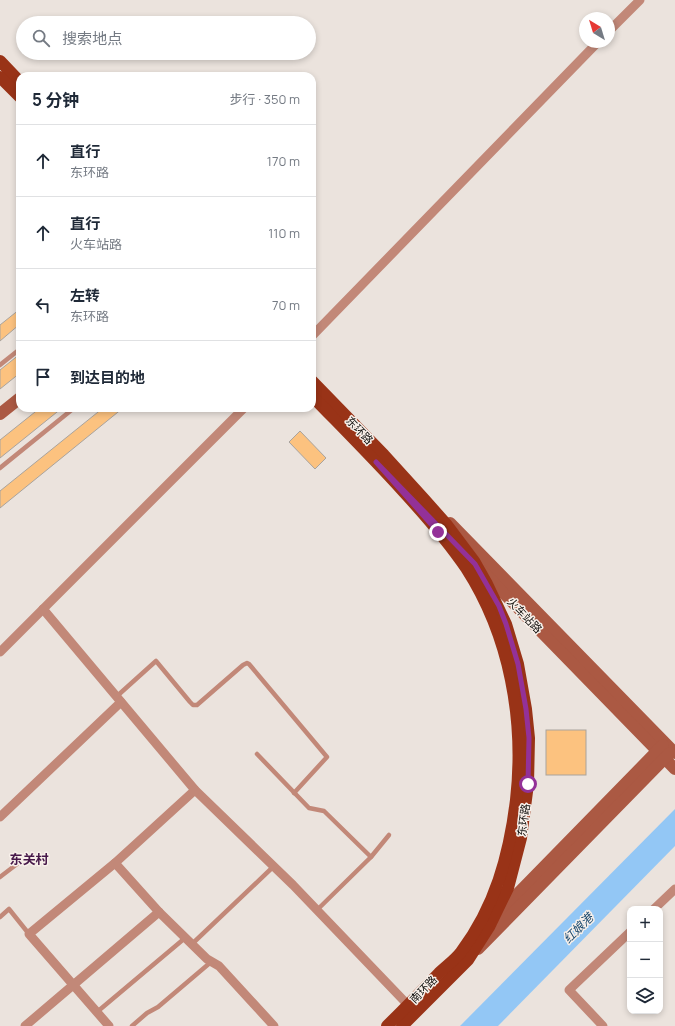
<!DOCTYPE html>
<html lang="zh">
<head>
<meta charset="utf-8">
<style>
  :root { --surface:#fff; --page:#f2f2f3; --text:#1f2937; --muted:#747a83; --line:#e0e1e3 }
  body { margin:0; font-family:Manrope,"Noto Sans SC",sans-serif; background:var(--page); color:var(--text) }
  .controls { position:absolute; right:12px; bottom:12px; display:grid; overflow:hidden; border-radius:8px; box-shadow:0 2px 6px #0003 }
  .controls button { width:36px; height:36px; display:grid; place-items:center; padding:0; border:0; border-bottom:1px solid var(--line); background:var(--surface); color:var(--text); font:20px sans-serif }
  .compass { position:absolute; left:579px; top:12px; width:36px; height:36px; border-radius:50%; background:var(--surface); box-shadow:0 2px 6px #0003; rotate:322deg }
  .stop { position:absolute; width:12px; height:12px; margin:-9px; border:3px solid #933198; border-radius:50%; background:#fff }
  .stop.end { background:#933198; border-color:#fff; box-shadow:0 1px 4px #0008 }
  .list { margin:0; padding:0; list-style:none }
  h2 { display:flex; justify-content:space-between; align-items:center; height:52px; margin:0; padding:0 16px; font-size:17px }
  h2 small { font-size:13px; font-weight:400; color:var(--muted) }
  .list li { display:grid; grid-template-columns:26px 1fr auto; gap:12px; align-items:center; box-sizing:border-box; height:72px; padding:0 16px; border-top:1px solid var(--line) }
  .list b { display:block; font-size:15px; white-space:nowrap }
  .list p { margin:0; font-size:13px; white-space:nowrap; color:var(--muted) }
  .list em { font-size:13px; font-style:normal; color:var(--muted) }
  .icon { flex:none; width:22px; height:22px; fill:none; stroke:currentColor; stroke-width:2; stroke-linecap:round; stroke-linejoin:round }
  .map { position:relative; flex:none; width:675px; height:1026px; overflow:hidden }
  .search { position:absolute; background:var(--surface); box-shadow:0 2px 6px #0003; left:16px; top:16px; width:300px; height:44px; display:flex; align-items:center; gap:10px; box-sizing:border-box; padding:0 14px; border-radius:22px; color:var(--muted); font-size:15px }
  .panel { position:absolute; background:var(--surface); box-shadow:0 2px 6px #0003; left:16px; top:72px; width:300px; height:340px; border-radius:12px }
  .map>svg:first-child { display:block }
  .water { fill:#93c7f5 }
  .building { fill:#fcc27f; stroke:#a9a39d }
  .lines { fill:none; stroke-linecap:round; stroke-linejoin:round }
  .lane { stroke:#c28878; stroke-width:4.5 }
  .street { stroke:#c28878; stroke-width:9 }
  .secondary { stroke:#ab5943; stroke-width:12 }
  .primary { stroke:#993317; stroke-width:12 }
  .route { stroke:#933198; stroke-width:5 }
  .labels { text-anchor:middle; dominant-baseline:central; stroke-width:3; stroke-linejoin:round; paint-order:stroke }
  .street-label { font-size:11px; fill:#12100e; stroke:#f8f0ea }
  .water-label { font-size:12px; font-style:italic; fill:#17476d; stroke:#f8f0ea }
  .quarter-label { font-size:13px; font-weight:bold; fill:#47194a; stroke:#f8f0ea }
</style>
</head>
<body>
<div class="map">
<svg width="675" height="1026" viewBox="0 0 675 1026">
  <rect width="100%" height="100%" fill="#ebe3dd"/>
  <polygon class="water" points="675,809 675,846 498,1026 460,1026"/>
  <g class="building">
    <polygon points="20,309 20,324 0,341 0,325"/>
    <polygon points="20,354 20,373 0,389 0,370"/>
    <polygon points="40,408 62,408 0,458 0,440"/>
    <polygon points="103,408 123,408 0,508 0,491"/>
    <polygon points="300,431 326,458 315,469 289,442"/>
    <rect x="546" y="730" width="40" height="45"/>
  </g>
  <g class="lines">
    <g class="lane">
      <polyline points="0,365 20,349"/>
      <polyline points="0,468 74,408"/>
      <polyline points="116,697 156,661 190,702 193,705 197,705 243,665 247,663 249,664 327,757 294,793"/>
      <polyline points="257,754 309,808 324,811 371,857"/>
      <polyline points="0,877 17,864"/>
      <polyline points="317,910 371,857 389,835"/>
      <polyline points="0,917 9,909 29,934"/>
      <polyline points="192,944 274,866"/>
      <polyline points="97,1012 185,938"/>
      <polyline points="132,1026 147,1013 158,1007 211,962"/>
    </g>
    <g class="street">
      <polyline points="609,31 640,0"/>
      <polyline points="312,336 598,42"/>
      <polyline points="43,609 195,790 293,885 408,1005"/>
      <polyline points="0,652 244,408"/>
      <polyline points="0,817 121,702"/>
      <polyline points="115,863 159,912 207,959 219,966 274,1026"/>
      <polyline points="654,909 675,889"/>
      <polyline points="25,1026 159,912"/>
      <polyline points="109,1026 29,934 115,863 195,790"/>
      <polyline points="603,1026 569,990 630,932"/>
    </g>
    <g class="secondary">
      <polyline points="0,414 20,398"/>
      <polyline points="450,523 675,753"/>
      <polyline points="481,570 675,769"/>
      <polyline points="494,918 663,745"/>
      <polyline points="478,949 670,753"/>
    </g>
    <g class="primary">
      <polyline points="0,61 20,82"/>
      <polyline points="0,77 20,97"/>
      <polyline points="312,381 384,455 424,499 447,525 474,561 487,584 506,624 518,664 526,709 529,738 528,784 521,838 508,888 489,927 468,960 402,1026"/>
      <path d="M312 396C342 427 373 458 402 490 425 515 447 540 466 568 510 636 525 720 516 800 509 856 495 907 461 952 455 960 446 966 439 973 422 991 405 1008 387 1026"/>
    </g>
  </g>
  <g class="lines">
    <polyline class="route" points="438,532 376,462 475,564 499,606 506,624 518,664 526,709 529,738 528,784"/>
  </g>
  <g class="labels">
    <g class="street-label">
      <text transform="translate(360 430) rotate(46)">东环路</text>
      <text transform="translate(525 615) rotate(46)">火车站路</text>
      <text transform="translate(523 820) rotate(-82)">东环路</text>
      <text transform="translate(423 989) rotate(-46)">南环路</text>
    </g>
    <g class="water-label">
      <text transform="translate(578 928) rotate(-45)">红娘港</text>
    </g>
    <g class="quarter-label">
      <text x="29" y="859">东关村</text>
    </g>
  </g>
</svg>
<div class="controls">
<button>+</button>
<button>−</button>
<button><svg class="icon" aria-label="layers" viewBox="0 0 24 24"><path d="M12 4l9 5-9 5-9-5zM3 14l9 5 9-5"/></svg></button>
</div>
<svg class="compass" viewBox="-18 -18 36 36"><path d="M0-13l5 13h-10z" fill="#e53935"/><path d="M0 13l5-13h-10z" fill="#747a83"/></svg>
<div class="stop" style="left:528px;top:784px"></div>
<div class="stop end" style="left:438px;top:532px"></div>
<div class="search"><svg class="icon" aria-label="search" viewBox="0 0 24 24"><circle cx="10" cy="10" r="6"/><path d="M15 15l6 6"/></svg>搜索地点</div>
<section class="panel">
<h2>5 分钟<small>步行 · 350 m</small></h2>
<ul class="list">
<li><svg class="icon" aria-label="ahead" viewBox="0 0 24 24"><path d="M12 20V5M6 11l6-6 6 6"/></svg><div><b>直行</b><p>东环路</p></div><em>170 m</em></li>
<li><svg class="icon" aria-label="ahead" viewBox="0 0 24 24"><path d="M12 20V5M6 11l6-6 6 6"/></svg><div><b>直行</b><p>火车站路</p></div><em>110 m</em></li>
<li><svg class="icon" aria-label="left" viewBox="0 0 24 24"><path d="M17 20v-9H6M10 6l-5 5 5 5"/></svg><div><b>左转</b><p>东环路</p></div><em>70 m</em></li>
<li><svg class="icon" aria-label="arrive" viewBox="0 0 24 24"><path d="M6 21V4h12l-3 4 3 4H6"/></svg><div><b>到达目的地</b></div></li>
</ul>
</section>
</div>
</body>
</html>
